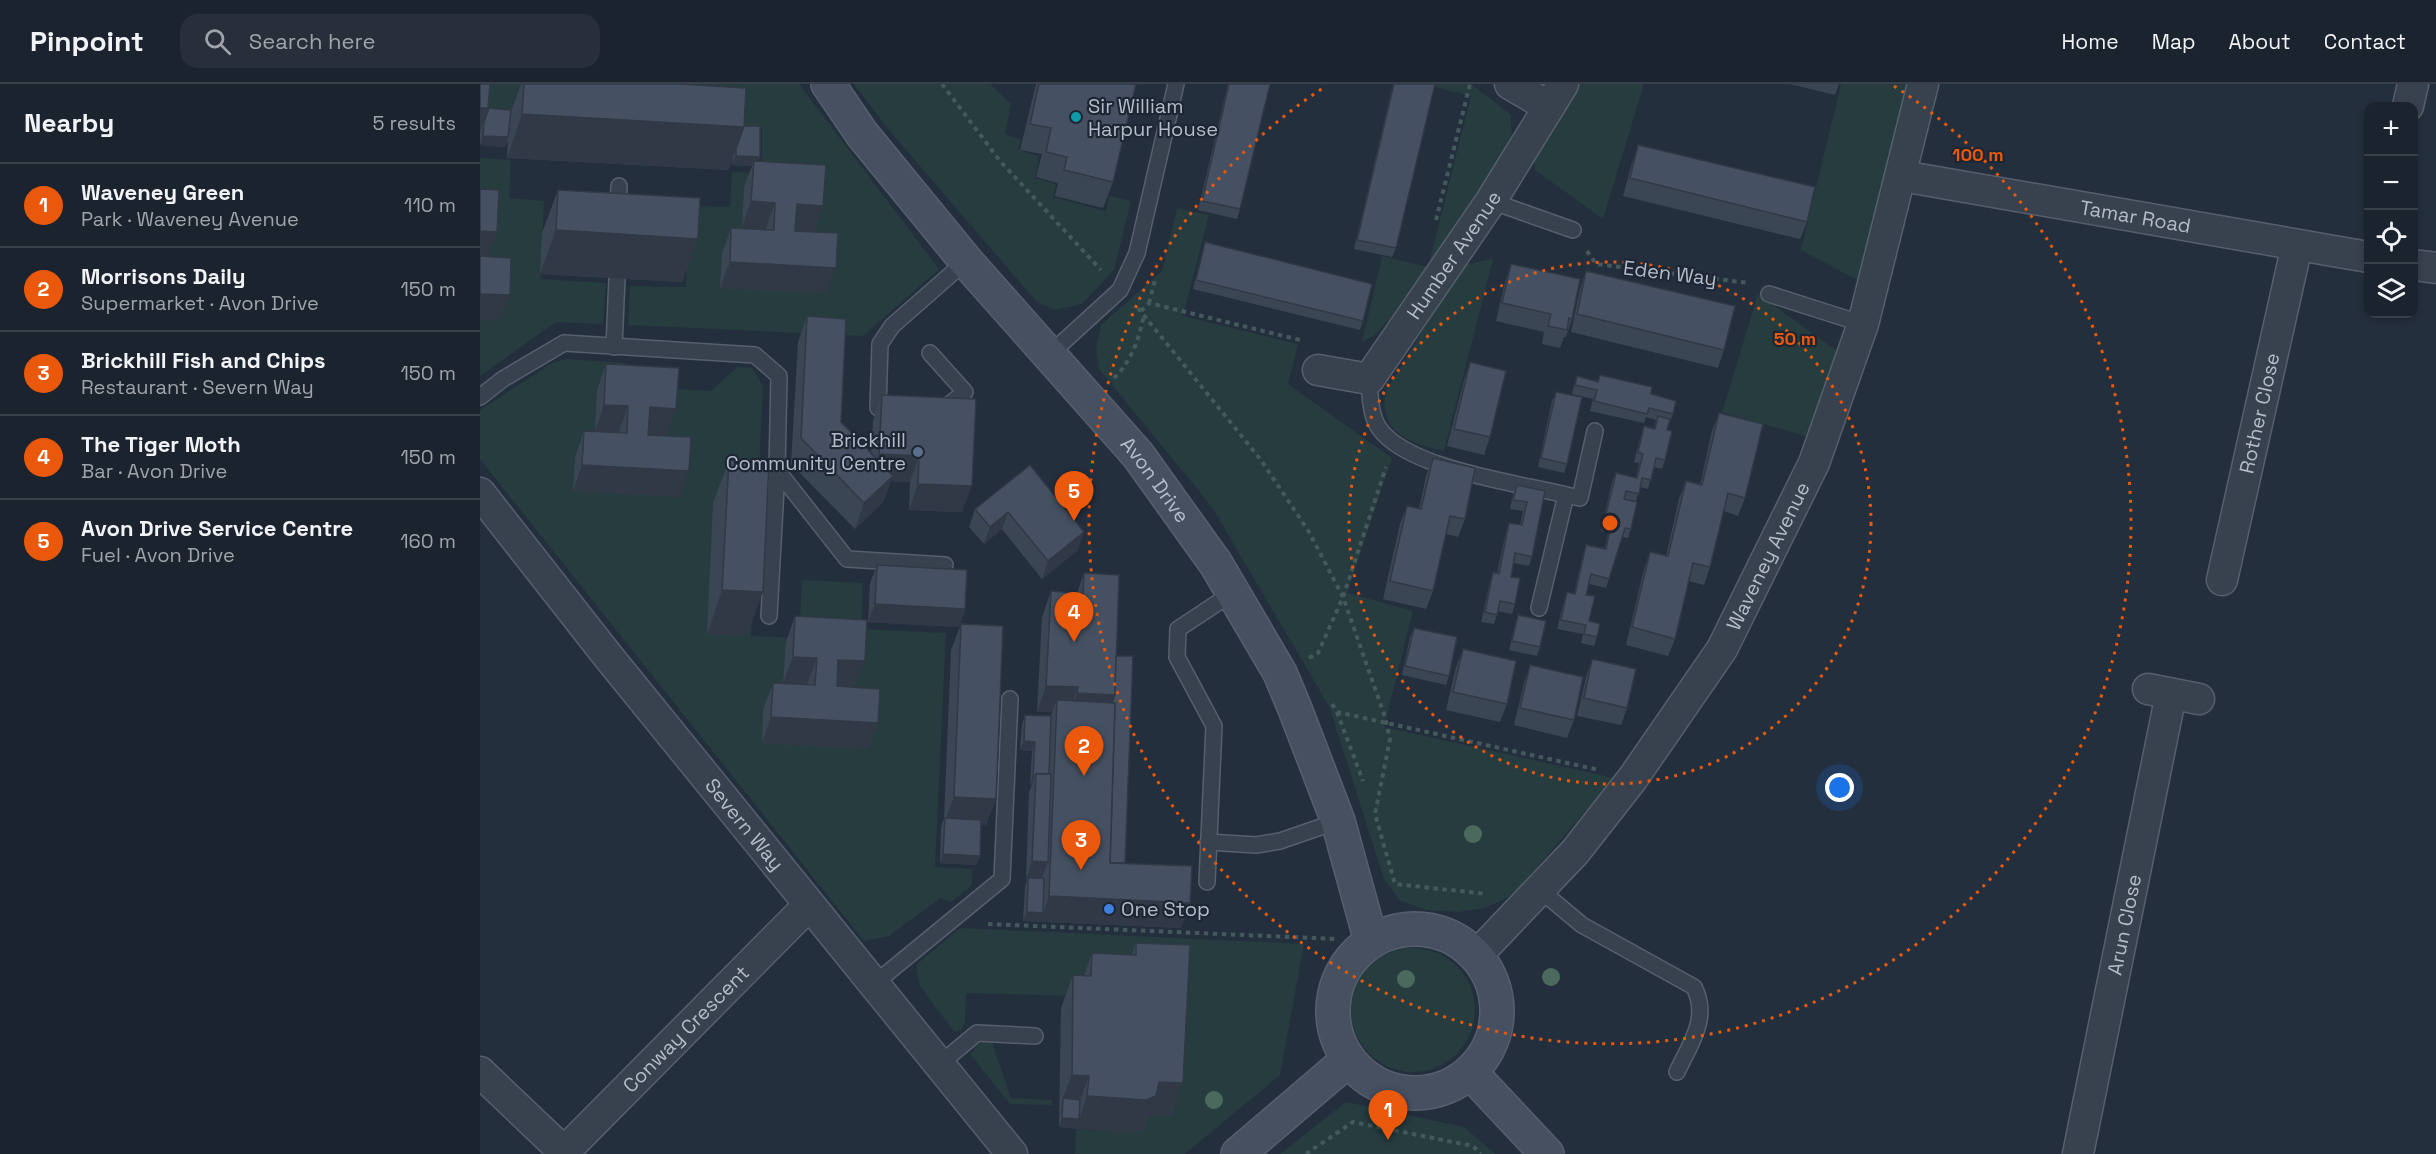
<!DOCTYPE html>
<html lang="en">
<head>
<meta charset="utf-8">
<style>
  :root { --surface:#1b232e; --page:#282f3a; --text:#f1f3f6; --muted:#a0a4aa; --line:#39404a; --accent:#ea580c }
  body { margin:0; font-family:"Space Grotesk",sans-serif; background:var(--page); color:var(--text) }
  .controls { position:absolute; right:18px; top:18px; display:grid; overflow:hidden; border-radius:12px; box-shadow:0 3px 9px #0003 }
  .controls button { width:54px; height:54px; display:grid; place-items:center; padding:0; border:0; border-bottom:2px solid var(--line); background:var(--surface); color:var(--text); font:30px sans-serif }
  .you { position:absolute; left:1360px; top:704px; width:21px; height:21px; margin:-15px; border:4px solid #fff; border-radius:50%; background:#1a73e8; box-shadow:0 0 0 9px #1a73e833 }
  .badge { display:grid; place-items:center; width:39px; height:39px; border-radius:50%; background:var(--accent); color:#fff; font-size:20px; font-weight:700 }
  .pin { position:absolute; translate:-50% -50px; filter:drop-shadow(0 2px 3px #0008) }
  .pin::after { content:''; position:absolute; top:32px; width:21px; height:18px; background:inherit; clip-path:polygon(0 0,100% 0,50% 100%) }
  .list { margin:0; padding:0; list-style:none }
  h2 { display:flex; justify-content:space-between; align-items:center; height:78px; margin:0; padding:0 24px; font-size:26px }
  h2 small { font-size:20px; font-weight:400; color:var(--muted) }
  .list li { display:grid; grid-template-columns:39px 1fr auto; gap:18px; align-items:center; box-sizing:border-box; height:84px; padding:0 24px; border-top:2px solid var(--line) }
  .list b { display:block; font-size:22px; white-space:nowrap }
  .list p { margin:0; font-size:20px; white-space:nowrap; color:var(--muted) }
  .list em { font-size:20px; font-style:normal; color:var(--muted) }
  .icon { flex:none; width:33px; height:33px; fill:none; stroke:currentColor; stroke-width:2; stroke-linecap:round; stroke-linejoin:round }
  .map { position:relative; flex:none; width:1956px; height:1070px; overflow:hidden }
  header { display:flex; align-items:center; gap:36px; box-sizing:border-box; height:84px; padding:0 30px; background:var(--surface); border-bottom:2px solid var(--line) }
  header strong { font-size:28px }
  nav { display:flex; gap:33px; margin-inline-start:auto; font-size:21px }
  .search { width:420px; height:54px; background:var(--page); display:flex; align-items:center; gap:15px; box-sizing:border-box; padding:0 21px; border-radius:18px; color:var(--muted); font-size:22px }
  main { display:flex }
  aside { flex:1; background:var(--surface) }
  .map>svg:first-child { display:block }
  .green { fill:#263c3f }
  .lines { fill:none; stroke-linecap:round; stroke-linejoin:round }
  .lane-casing { stroke:#565f6c; stroke-width:18 }
  .street-casing { stroke:#565f6c; stroke-width:33 }
  .secondary-casing { stroke:#565f6c; stroke-width:36 }
  .path { stroke:#44595c; stroke-width:4; stroke-dasharray:4.5 4.5; stroke-linecap:butt }
  .lane { stroke:#38414e; stroke-width:15 }
  .street { stroke:#38414e; stroke-width:30 }
  .secondary { stroke:#465061; stroke-width:33 }
  .tree { fill:#4b6a5d }
  .wall { fill:#3b4654 }
  .shaded-wall { fill:#303945 }
  .building { fill:#455162; stroke:#303945; stroke-width:1.5 }
  .ring { fill:none; stroke:#e8590c; stroke-width:3; stroke-dasharray:3 6 }
  .culture-dot { fill:#0f9aa8; stroke:#1d2633; stroke-width:2 }
  .service-dot { fill:#5c6f8a; stroke:#1d2633; stroke-width:2 }
  .shop-dot { fill:#3f7fe0; stroke:#1d2633; stroke-width:2 }
  .labels { text-anchor:middle; dominant-baseline:central; stroke-width:4.5; stroke-linejoin:round; paint-order:stroke }
  .poi-label { font-size:20px; fill:#b4bcc9; stroke:#1d2633; text-anchor:start }
  .street-label { font-size:20px; fill:#b4bcc9; stroke:#1d2633 }
  .centre { fill:#e8590c; stroke:#1d2633; stroke-width:3 }
  .ring-label { font-size:18px; text-anchor:middle; font-weight:bold; fill:#e8590c; stroke:#1d2633; stroke-width:4.5; stroke-linejoin:round; paint-order:stroke }
</style>
</head>
<body>
<header>
<strong>Pinpoint</strong>
<div class="search"><svg class="icon" aria-label="search" viewBox="0 0 24 24"><circle cx="10" cy="10" r="6"/><path d="M15 15l6 6"/></svg>Search here</div>
<nav><a>Home</a><a>Map</a><a>About</a><a>Contact</a></nav>
</header>
<main>
<aside>
<h2>Nearby<small>5 results</small></h2>
<ul class="list">
<li><span class="badge">1</span><div><b>Waveney Green</b><p>Park · Waveney Avenue</p></div><em>110 m</em></li>
<li><span class="badge">2</span><div><b>Morrisons Daily</b><p>Supermarket · Avon Drive</p></div><em>150 m</em></li>
<li><span class="badge">3</span><div><b>Brickhill Fish and Chips</b><p>Restaurant · Severn Way</p></div><em>150 m</em></li>
<li><span class="badge">4</span><div><b>The Tiger Moth</b><p>Bar · Avon Drive</p></div><em>150 m</em></li>
<li><span class="badge">5</span><div><b>Avon Drive Service Centre</b><p>Fuel · Avon Drive</p></div><em>160 m</em></li>
</ul>
</aside>
<div class="map">
<svg width="1956" height="1070" viewBox="0 0 1956 1070">
  <rect width="100%" height="100%" fill="#242f3e"/>
  <g class="green">
    <polygon points="2,0 319,0 459,185 383,252 148,241 150,202 206,203 209,122 250,123 252,88 282,89 282,43 1,26"/>
    <polygon points="374,0 510,0 531,20 525,50 541,56 538,66 559,72 555,94 576,100 573,113 626,127 629,112 651,117 634,186 602,220 575,226 557,218 409,46"/>
    <polygon points="943,0 991,0 1031,31 1032,58 946,194 894,252 882,258 902,172 948,183 991,12"/>
    <polygon points="1099,0 1164,0 1123,135 1055,86 1054,72"/>
    <polygon points="1361,0 1427,0 1379,197 1321,166"/>
    <polygon points="0,74 31,76 29,114 64,117 61,195 126,199 123,240 76,238 0,292"/>
    <polygon points="697,124 729,131 703,232 818,260 808,300 912,374 867,509 933,527 904,643 1134,694 1033,811 1005,824 977,828 946,826 919,816 904,795 849,622 732,423 619,285 616,264 621,241 682,187"/>
    <path d="M1013 175 964 367C931 360 897 348 906 307L983 181Z"/>
    <polygon points="1278,210 1360,269 1329,353 1242,328"/>
    <polygon points="87,275 145,279 160,303 231,307 257,283 272,284 283,303 271,552 319,554 322,496 383,499 381,545 466,549 455,783 492,785 492,801 471,818 460,814 409,852 384,857 0,375 0,326 72,279"/>
    <polygon points="480,844 824,860 800,991 705,1070 595,1070 596,1045 654,1049 664,1044 667,1031 596,912 486,909 485,938 481,946 474,948 440,902 436,881"/>
    <circle cx="933" cy="926" r="62"/>
    <polygon points="508,956 512,958 531,1014 572,1016 572,1021 530,1020 490,970 499,960"/>
    <polygon points="866,1018 984,1043 1015,1070 800,1070"/>
  </g>
  <g class="lines">
    <defs>
      <g id="lane">
        <polyline points="1011,117 1093,146"/>
        <polyline points="138,130 139,102"/>
        <polyline points="1289,210 1383,240"/>
        <polyline points="134,263 137,194"/>
        <polyline points="450,269 485,308 462,326"/>
        <polyline points="570,270 640,206 657,169 696,0"/>
        <path d="M889 295C890 310 890 331 899 344 927 385 1038 399 1086 411L1100 414 1115 347"/>
        <polyline points="0,313 23,295 84,259 275,271 299,292 297,386 367,475 465,481"/>
        <polyline points="417,324 398,324 400,260 412,242 486,177"/>
        <polyline points="1059,524 1086,411"/>
        <polyline points="289,532 297,386"/>
        <polyline points="728,758 776,761 800,757 858,737"/>
        <polyline points="727,798 734,642 697,573 698,545 754,508"/>
        <path d="M1060 806 1102 841 1214 903C1230 934 1210 960 1197 988"/>
        <polyline points="394,900 522,795 530,615"/>
        <polyline points="461,979 497,949 555,952"/>
      </g>
      <g id="street">
        <polyline points="1030,0 1069,23"/>
        <polyline points="1928,22 1933,0"/>
        <path id="s1" d="M1422 92 1888 173"/>
        <polyline points="1934,181 1956,184"/>
        <path id="s2" d="M838 286 889 295 1011 117 1083 0"/>
        <path id="s3" d="M0 409 127 571 532 1070"/>
        <path id="s4" d="M1742 496 1817 161"/>
        <polyline points="1668,605 1719,615"/>
        <path id="s5" d="M996 872 1095 768 1153 694 1242 565 1334 379 1383 240 1443 0"/>
        <polyline points="0,988 84,1068"/>
        <path id="s6" d="M82 1070 329 821"/>
        <path id="s7" d="M1598 1070 1691 610"/>
      </g>
      <g id="secondary">
        <path id="s8" d="M348 0 382 50 486 177 658 371 736 480 800 589 815 625 858 737 891 857"/>
        <circle cx="935" cy="927" r="82"/>
        <polyline points="990,988 1067,1070"/>
        <polyline points="758,1070 868,976"/>
      </g>
    </defs>
    <use href="#lane" class="lane-casing"/>
    <use href="#street" class="street-casing"/>
    <use href="#secondary" class="secondary-casing"/>
    <g class="path">
      <polyline points="462,0 520,77 621,186"/>
      <polyline points="956,136 990,0"/>
      <polyline points="1107,167 1116,180 1269,199"/>
      <polyline points="669,219 675,196"/>
      <polyline points="658,224 781,376 829,448 863,513 905,633 910,655 895,730 915,800 1007,810"/>
      <polyline points="661,227 669,219 824,257"/>
      <path d="M634 294C652 277 659 254 664 231"/>
      <polyline points="829,574 838,569 863,513 906,383"/>
      <polyline points="852,620 857,628 1119,686"/>
      <polyline points="857,628 883,697"/>
      <polyline points="508,840 857,855"/>
      <polyline points="826,1070 873,1038 993,1062 1001,1070"/>
    </g>
    <use href="#lane" class="lane"/>
    <use href="#street" class="street"/>
    <use href="#secondary" class="secondary"/>
  </g>
  <g class="tree">
    <circle cx="993" cy="750" r="9"/>
    <circle cx="1071" cy="893" r="9"/>
    <circle cx="926" cy="895" r="9"/>
    <circle cx="734" cy="1016" r="9"/>
  </g>
  <g class="wall">
    <polygon points="0,0 9,24 30,31 41,0 200,0 264,42 280,73 278,77 343,122 334,147 315,146 347,209 240,204 242,169 251,144 286,145 286,144 262,143 264,103 272,82 252,81 253,74 248,86 27,74 28,56 25,63 0,61"/>
    <polygon points="556,0 656,0 633,98 623,124 575,112 578,99 556,93 562,70 540,66"/>
    <polygon points="748,0 790,0 760,125 757,135 718,126"/>
    <polygon points="913,0 955,0 916,164 912,173 874,165"/>
    <polygon points="1310,0 1359,0 1355,11"/>
    <polygon points="1158,61 1327,138 1320,155 1143,112 1152,79"/>
    <polygon points="78,106 218,155 202,198 60,190 62,149"/>
    <polygon points="725,158 883,237 880,246 713,205 722,168"/>
    <polygon points="1031,180 1092,235 1086,253 1084,253 1080,264 1062,260 1064,248 1016,237 1025,198"/>
    <polygon points="1106,187 1244,266 1238,284 1091,248 1100,205"/>
    <polygon points="327,232 361,338 391,370 393,337 402,311 482,428 429,426 430,398 411,397 403,418 375,445 311,380 318,258"/>
    <polygon points="990,278 1010,353 1004,371 967,362 984,296"/>
    <polygon points="126,280 187,351 168,350 200,413 93,407 95,373 104,347 139,349 139,348 115,347 117,306"/>
    <polygon points="1120,291 1171,310 1193,330 1187,346 1185,376 1182,385 1174,383 1168,405 1160,403 1156,417 1151,445 1148,454 1142,453 1126,504 1109,500 1106,511 1109,537 1117,553 1114,562 1101,559 1103,550 1077,545 1084,517 1087,508 1094,510 1103,470 1106,461 1125,464 1128,449 1121,447 1132,398 1136,389 1156,394 1159,379 1154,378 1161,351 1164,342 1174,344 1176,336 1166,333 1164,339 1110,327 1113,315 1092,310 1094,302 1097,292 1118,297"/>
    <polygon points="1076,308 1087,380 1084,389 1058,383 1072,317"/>
    <polygon points="1239,329 1265,414 1258,432 1244,427 1230,483 1224,501 1209,497 1195,555 1188,572 1146,561 1164,485 1170,468 1186,472 1199,415 1206,397 1220,401 1232,347"/>
    <polygon points="953,374 985,435 978,453 966,450 953,507 946,525 903,515 920,440 927,422 939,425 946,392"/>
    <polygon points="249,376 267,552 227,550 233,419"/>
    <polygon points="550,381 598,466 562,495 522,445 504,460 489,443 495,425"/>
    <polygon points="1037,401 1065,407 1052,473 1049,482 1034,479 1031,493 1035,520 1032,530 1018,527 1014,540 1001,538 1010,498 1013,488 1017,489 1026,448 1029,439 1040,441 1043,427 1030,425 1033,410"/>
    <polygon points="397,481 485,525 479,543 388,538 390,499"/>
    <polygon points="604,489 636,572 645,779 710,819 701,844 543,837 545,803 547,795 546,795 549,708 552,701 550,701 552,667 540,666 542,640 545,631 571,632 572,628 557,628 562,533 571,507 597,509"/>
    <polygon points="1038,531 1060,563 1057,572 1029,566 1035,540"/>
    <polygon points="315,532 375,603 357,602 398,639 388,665 282,659 283,625 293,599 327,600 303,599 306,558"/>
    <polygon points="481,540 516,715 506,741 501,740 500,772 496,781 460,779 461,743 464,735 471,566"/>
    <polygon points="934,544 969,592 966,601 922,591 930,553"/>
    <polygon points="983,565 1027,620 1020,638 966,626 976,583"/>
    <polygon points="1112,575 1147,624 1141,641 1097,632 1106,593"/>
    <polygon points="1050,581 1094,636 1087,654 1034,641 1044,599"/>
    <polygon points="656,859 703,999 691,1032 669,1031 664,1045 654,1049 579,1043 581,924 593,891 604,892 612,869 652,871"/>
  </g>
  <g class="shaded-wall">
    <polygon points="0,24 8,24 0,48"/>
    <polygon points="42,30 264,43 248,86 27,74"/>
    <polygon points="3,52 28,53 25,63 0,61"/>
    <polygon points="256,72 280,73 276,82 274,77 272,82 252,81"/>
    <polygon points="271,117 295,119 286,144 262,143"/>
    <polygon points="317,120 343,122 334,147 307,146"/>
    <polygon points="76,146 218,155 202,198 60,190"/>
    <polygon points="0,147 17,148 8,173 0,173"/>
    <polygon points="250,178 356,184 347,209 240,204"/>
    <polygon points="0,210 30,211 20,237 0,236"/>
    <polygon points="124,321 148,322 139,348 115,347"/>
    <polygon points="170,323 196,325 187,351 160,349"/>
    <polygon points="399,370 439,372 430,398 411,397 403,418 375,445 384,419 390,396"/>
    <polygon points="102,381 209,387 200,413 93,407"/>
    <polygon points="438,400 492,402 482,428 429,426"/>
    <polygon points="528,428 522,445 504,460 510,443"/>
    <polygon points="604,448 598,466 562,495 568,477"/>
    <polygon points="242,506 283,508 267,552 227,550"/>
    <polygon points="395,520 485,525 479,543 388,538"/>
    <polygon points="313,573 337,574 327,600 303,599"/>
    <polygon points="358,576 385,577 375,603 349,601"/>
    <polygon points="566,602 598,603 588,629 577,616 572,628 557,628"/>
    <polygon points="597,609 635,611 626,637 588,634"/>
    <polygon points="291,633 398,639 388,665 282,659"/>
    <polygon points="544,657 555,658 552,667 540,666"/>
    <polygon points="553,691 555,692 552,701 550,701"/>
    <polygon points="474,713 516,715 506,741 464,739"/>
    <polygon points="463,770 500,772 496,781 460,779"/>
    <polygon points="552,777 568,778 561,796 546,795"/>
    <polygon points="569,812 710,819 701,844 543,837 547,828 563,829"/>
    <polygon points="592,991 609,992 597,1025 583,1014"/>
    <polygon points="679,998 703,999 691,1032 669,1031 664,1045 654,1049 596,1045 607,1012"/>
    <polygon points="582,1034 599,1035 596,1045 579,1043"/>
  </g>
  <g class="building">
    <polygon points="0,0 10,0 8,24 0,24"/>
    <polygon points="44,0 200,0 266,4 264,43 42,30"/>
    <polygon points="559,0 656,0 633,98 584,86 587,73 566,68 571,44 550,40"/>
    <polygon points="749,0 790,0 760,125 722,117"/>
    <polygon points="914,0 955,0 916,164 877,156"/>
    <polygon points="9,24 31,26 28,53 3,52 4,38"/>
    <polygon points="264,42 280,42 280,73 256,72 256,65"/>
    <polygon points="1158,61 1335,103 1327,138 1150,94"/>
    <polygon points="274,77 346,81 343,122 317,120 315,147 358,149 356,184 250,178 251,144 294,146 295,119 271,117"/>
    <polygon points="0,105 19,106 17,148 0,147"/>
    <polygon points="78,106 220,114 218,155 76,146"/>
    <polygon points="725,158 892,200 883,237 716,196"/>
    <polygon points="0,172 31,174 30,211 0,210"/>
    <polygon points="1031,180 1100,195 1092,235 1089,234 1087,246 1068,242 1071,230 1022,219"/>
    <polygon points="1106,187 1255,222 1244,266 1097,230"/>
    <polygon points="327,232 366,235 361,338 413,392 384,419 321,354"/>
    <polygon points="990,278 1026,287 1010,353 974,345"/>
    <polygon points="126,280 199,284 196,325 170,323 168,351 211,353 209,387 102,381 104,347 147,349 148,322 124,321"/>
    <polygon points="1120,291 1172,303 1171,310 1196,317 1193,330 1169,324 1167,330 1114,317 1117,306 1095,301 1097,292 1118,298"/>
    <polygon points="1076,308 1102,313 1087,380 1061,374"/>
    <polygon points="402,311 496,315 492,402 438,400 439,372 399,370"/>
    <polygon points="1239,329 1283,340 1265,414 1248,409 1230,483 1213,479 1195,555 1152,543 1170,468 1188,472 1206,397 1222,401"/>
    <polygon points="1178,332 1190,335 1187,346 1192,347 1185,376 1176,374 1171,396 1162,394 1159,410 1146,407 1144,415 1157,418 1151,445 1145,444 1129,495 1111,490 1106,511 1115,512 1109,537 1120,540 1117,553 1104,550 1106,541 1081,536 1087,508 1095,510 1106,461 1126,465 1131,440 1124,438 1136,389 1157,394 1163,370 1158,368 1164,342 1175,345"/>
    <polygon points="953,374 995,384 985,435 970,432 953,507 910,497 927,422 941,425"/>
    <polygon points="249,376 289,378 283,508 242,506"/>
    <polygon points="550,381 604,448 568,477 528,428 510,443 495,425"/>
    <polygon points="1037,401 1065,407 1052,473 1035,469 1031,493 1040,494 1035,520 1020,517 1017,531 1005,528 1013,488 1019,490 1029,439 1042,441 1047,418 1033,416"/>
    <polygon points="397,481 487,486 485,525 395,520"/>
    <polygon points="604,489 639,491 635,611 597,609 598,603 566,602 571,507 603,510"/>
    <polygon points="1038,531 1066,537 1060,563 1032,557"/>
    <polygon points="315,532 387,536 385,577 358,576 357,602 400,605 398,639 291,633 293,599 335,601 337,574 313,573"/>
    <polygon points="481,540 523,542 516,715 474,713"/>
    <polygon points="934,544 977,553 969,592 925,582"/>
    <polygon points="983,565 1036,577 1027,620 973,608"/>
    <polygon points="636,572 653,572 645,779 630,779 635,619 632,619 635,611"/>
    <polygon points="1112,575 1156,585 1147,624 1104,614"/>
    <polygon points="1050,581 1103,593 1094,636 1040,624"/>
    <polygon points="577,616 635,619 630,779 712,782 710,819 569,812"/>
    <polygon points="545,631 571,632 569,690 556,690 556,692 553,691 555,658 544,657"/>
    <polygon points="556,690 571,690 568,778 552,777"/>
    <polygon points="465,734 501,736 500,772 463,770"/>
    <polygon points="548,794 564,794 563,829 547,828"/>
    <polygon points="656,859 710,861 703,999 679,998 676,1012 666,1016 607,1012 609,992 592,991 593,891 611,892 612,869 656,871"/>
    <polygon points="583,1014 600,1016 599,1035 582,1034"/>
  </g>
  <g class="ring">
    <circle cx="1130" cy="439" r="261"/>
    <path d="M1414 2A521 521 0 1 1 846 2"/>
  </g>
  <circle class="culture-dot" cx="596" cy="33" r="6"/>
  <circle class="service-dot" cx="438" cy="368" r="6"/>
  <circle class="shop-dot" cx="629" cy="825" r="6"/>
  <g class="labels">
    <g class="poi-label">
      <text x="608" y="22">Sir William<tspan x="608" dy="23">Harpur House</tspan></text>
      <text x="426" y="356" text-anchor="end">Brickhill<tspan x="426" dy="23">Community Centre</tspan></text>
      <text x="641" y="825">One Stop</text>
    </g>
    <g class="street-label">
      <text stroke="none"><textPath href="#s1" startOffset="237">Tamar Road</textPath></text>
      <text stroke="none"><textPath href="#s2" startOffset="202">Humber Avenue</textPath></text>
      <text transform="translate(1190 189) rotate(7)">Eden Way</text>
      <text stroke="none"><textPath href="#s4" startOffset="171">Rother Close</textPath></text>
      <text stroke="none"><textPath href="#s8" startOffset="514">Avon Drive</textPath></text>
      <text stroke="none"><textPath href="#s5" startOffset="498">Waveney Avenue</textPath></text>
      <text stroke="none"><textPath href="#s3" startOffset="424">Severn Way</textPath></text>
      <text stroke="none"><textPath href="#s7" startOffset="234">Arun Close</textPath></text>
      <text stroke="none"><textPath href="#s6" startOffset="176">Conway Crescent</textPath></text>
    </g>
  </g>
  <circle cx="1130" cy="439" r="9" class="centre"/>
  <g class="ring-label">
    <text x="1498" y="77">100 m</text>
    <text x="1315" y="261">50 m</text>
  </g>
</svg>
<div class="controls">
<button>+</button>
<button>−</button>
<button><svg class="icon" aria-label="locate" viewBox="0 0 24 24"><circle cx="12" cy="12" r="6"/><path d="M12 2v4M12 18v4M2 12h4M18 12h4"/></svg></button>
<button><svg class="icon" aria-label="layers" viewBox="0 0 24 24"><path d="M12 4l9 5-9 5-9-5zM3 14l9 5 9-5"/></svg></button>
</div>
<div class="you"></div>
<div class="pin badge" style="left:908px;top:1056px">1</div>
<div class="pin badge" style="left:604px;top:692px">2</div>
<div class="pin badge" style="left:601px;top:786px">3</div>
<div class="pin badge" style="left:594px;top:558px">4</div>
<div class="pin badge" style="left:594px;top:437px">5</div>
</div>
</main>
</body>
</html>
